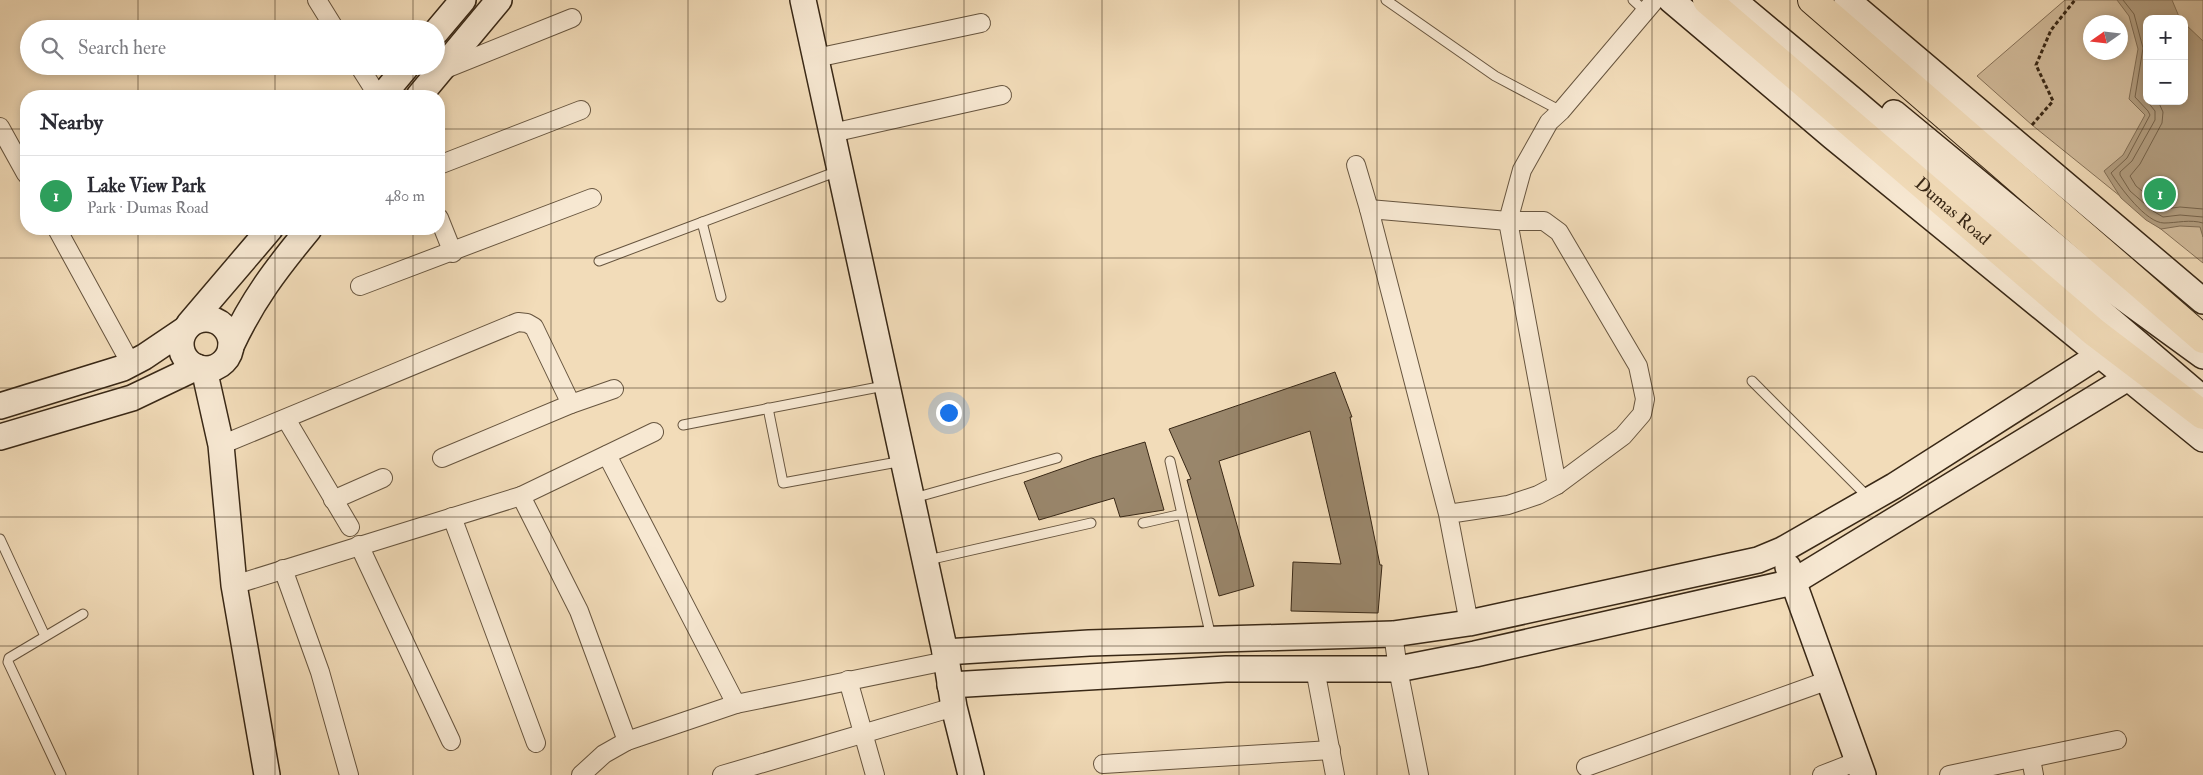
<!DOCTYPE html>
<html lang="en">
<head>
<meta charset="utf-8">
<style>
  :root { --surface:#fff; --page:#f7f7f7; --text:#2b2b33; --muted:#7c7c81; --line:#e1e1e2; --accent:#111827 }
  body { margin:0; font-family:"IM FELL Double Pica",serif; background:var(--page); color:var(--text) }
  .controls { position:absolute; right:15px; top:15px; display:grid; overflow:hidden; border-radius:10px; box-shadow:0 2px 8px #0003 }
  .controls button { width:45px; height:45px; display:grid; place-items:center; padding:0; border:0; border-bottom:1px solid var(--line); background:var(--surface); color:var(--text); font:25px sans-serif }
  .compass { position:absolute; left:2083px; top:15px; width:45px; height:45px; border-radius:50%; background:var(--surface); box-shadow:0 2px 8px #0003; rotate:256deg }
  .you { position:absolute; left:948px; top:412px; width:18px; height:18px; margin:-12px; border:4px solid #fff; border-radius:50%; background:#1a73e8; box-shadow:0 0 0 8px #1a73e833 }
  .badge { display:grid; place-items:center; width:32px; height:32px; border-radius:50%; background:var(--accent); color:#fff; font-size:16px; font-weight:700 }
  .pin { position:absolute; translate:-50% -50%; border:2px solid #fff; box-shadow:0 1px 5px #0006 }
  .list { margin:0; padding:0; list-style:none }
  h2 { display:flex; justify-content:space-between; align-items:center; height:65px; margin:0; padding:0 20px; font-size:21px }
  h2 small { font-size:16px; font-weight:400; color:var(--muted) }
  .list li { display:grid; grid-template-columns:32px 1fr auto; gap:15px; align-items:center; box-sizing:border-box; height:80px; padding:0 20px; border-top:1px solid var(--line) }
  .list b { display:block; font-size:19px; white-space:nowrap }
  .list p { margin:0; font-size:16px; white-space:nowrap; color:var(--muted) }
  .list em { font-size:16px; font-style:normal; color:var(--muted) }
  .icon { flex:none; width:28px; height:28px; fill:none; stroke:currentColor; stroke-width:2; stroke-linecap:round; stroke-linejoin:round }
  .map { position:relative; flex:none; width:2203px; height:775px; overflow:hidden }
  .search { position:absolute; background:var(--surface); box-shadow:0 2px 8px #0003; left:20px; top:20px; width:425px; height:55px; display:flex; align-items:center; gap:12px; box-sizing:border-box; padding:0 18px; border-radius:28px; color:var(--muted); font-size:19px }
  .panel { position:absolute; background:var(--surface); box-shadow:0 2px 8px #0003; left:20px; top:90px; width:425px; height:145px; border-radius:20px }
  .map>svg:first-child { display:block }
  .green { fill:#d3bd9d; stroke:#86725a; fill-rule:evenodd }
  .water { fill:#b39f82; stroke:#826f57 }
  .lines { fill:none; stroke-linecap:round; stroke-linejoin:round }
  .shore { stroke:#76644c; stroke-width:1 }
  .building { fill:#99866b; stroke:#392816 }
  .lane-casing { stroke:#67553f; stroke-width:11 }
  .street-casing { stroke:#67553f; stroke-width:20 }
  .secondary-casing { stroke:#392816; stroke-width:28 }
  .primary-casing { stroke:#392816; stroke-width:30 }
  .path { stroke:#392816; stroke-width:3; stroke-dasharray:4 2.5; stroke-linecap:butt }
  .lane { stroke:#f7e8d2; stroke-width:9 }
  .street { stroke:#f7e8d2; stroke-width:18 }
  .secondary { stroke:#f7e8d2; stroke-width:25 }
  .primary { stroke:#f2dcb9; stroke-width:28 }
  .grid { fill:none; stroke:#392816; stroke-width:1; stroke-opacity:0.55 }
  .labels { text-anchor:middle; dominant-baseline:central; stroke-width:4; stroke-linejoin:round; paint-order:stroke }
  .street-label { font-size:18px; fill:#392816; stroke:#f7e8d2 }
</style>
</head>
<body>
<div class="map">
<svg width="2203" height="775" viewBox="0 0 2203 775">
  <rect width="100%" height="100%" fill="#f2dcb9"/>
  <filter id="stains"><feTurbulence type="fractalNoise" baseFrequency=".004" numOctaves="4"/><feColorMatrix values="0 0 0 0 .2 0 0 0 0 .09 0 0 0 0 .02 0 0 0 .5 -.17"/></filter>
  <radialGradient id="worn" r=".72"><stop offset=".6" stop-color="#630" stop-opacity="0"/><stop offset="1" stop-color="#630" stop-opacity=".3"/></radialGradient>
  <path class="green" d="M2065 0H2203V263L2032 125 1977 76ZM2147 19H2184V101H2147ZM2090 22H2120V52H2090Z"/>
  <polygon class="water" points="2117,0 2172,0 2180,19 2147,19 2147,101 2184,101 2184,23 2203,41 2203,237 2200,227 2180,226 2161,229 2146,220 2121,198 2104,171 2123,155 2145,115 2129,99 2138,49 2129,16"/>
  <g class="lines">
    <g class="shore">
      <path d="M2123 0 2134 14 2143 48 2135 97 2148 111 2150 115 2127 158 2111 173C2120 187 2146 223 2164 223 2177 223 2190 219 2203 223"/>
      <polyline points="2147,101 2155,111 2155,120 2132,161 2120,172 2120,175 2130,191 2153,211 2163,217 2180,215 2203,217"/>
      <polyline points="2158,101 2163,112 2162,123 2140,164 2130,176 2136,186 2164,209 2180,207 2203,209"/>
    </g>
  </g>
  <g class="building">
    <polygon points="1335,372 1352,417 1350,417 1380,565 1382,565 1378,613 1291,611 1293,562 1341,564 1310,431 1219,461 1254,586 1219,596 1187,480 1191,479 1169,429"/>
    <polygon points="1145,442 1164,510 1120,517 1114,498 1039,520 1024,482 1092,458"/>
  </g>
  <g class="lines">
    <defs>
      <g id="lane">
        <polyline points="1386,0 1495,76 1561,111"/>
        <polyline points="1633,0 1646,12"/>
        <polyline points="702,222 721,297"/>
        <polyline points="599,261 838,171"/>
        <polyline points="1752,381 1869,498"/>
        <polyline points="768,408 783,483 903,461"/>
        <polyline points="683,425 884,386"/>
        <polyline points="1170,461 1182,514"/>
        <polyline points="914,498 1057,458"/>
        <polyline points="1143,523 1182,514 1211,637"/>
        <polyline points="0,539 45,636"/>
        <polyline points="928,560 1091,523"/>
        <polyline points="61,775 8,662 9,658 83,614"/>
      </g>
      <g id="street">
        <polyline points="317,0 335,29"/>
        <polyline points="816,58 981,23"/>
        <polyline points="359,66 378,96"/>
        <polyline points="443,70 572,18"/>
        <polyline points="0,127 26,174"/>
        <polyline points="832,133 1002,95"/>
        <polyline points="439,165 581,110"/>
        <polyline points="1356,165 1369,209"/>
        <polyline points="439,218 453,253"/>
        <polyline points="57,229 131,364"/>
        <polyline points="360,286 592,198"/>
        <polyline points="286,419 350,527"/>
        <polyline points="221,445 518,322 527,323 534,327 571,404"/>
        <polyline points="607,455 736,704"/>
        <polyline points="442,458 571,404 614,389"/>
        <polyline points="1557,485 1508,221 1522,170 1549,122 1561,111 1655,0"/>
        <polyline points="521,496 579,611 627,741"/>
        <polyline points="333,500 383,478"/>
        <polyline points="1448,514 1508,505 1538,495 1557,485 1623,436 1642,414 1645,399 1638,366 1559,232 1544,221 1508,221 1369,209 1448,514 1469,623"/>
        <polyline points="452,517 536,743"/>
        <polyline points="359,545 451,741"/>
        <polyline points="283,569 320,672 349,775"/>
        <polyline points="234,585 521,496 654,432"/>
        <polyline points="1393,634 1398,669 1419,775"/>
        <polyline points="1315,669 1335,775"/>
        <polyline points="848,680 875,775"/>
        <polyline points="2031,759 2034,775"/>
        <polyline points="1103,764 1331,750"/>
        <polyline points="1586,767 1829,680"/>
        <polyline points="581,775 604,754 627,741 736,704 946,661"/>
        <polyline points="722,775 954,707"/>
        <polyline points="1822,775 1858,761"/>
        <polyline points="1949,775 2117,740"/>
      </g>
      <g id="secondary">
        <polyline points="803,0 945,652 954,707 971,775"/>
        <polyline points="1671,0 1833,137 2203,439"/>
        <polyline points="1733,0 1853,100 2203,399"/>
        <polyline points="1847,0 2203,301"/>
        <polyline points="436,32 463,0"/>
        <polyline points="382,96 407,66"/>
        <polyline points="419,96 499,0"/>
        <polyline points="1894,113 2082,268 2203,356"/>
        <circle cx="206" cy="344" r="25"/>
        <polyline points="189,324 270,229"/>
        <path d="M231 346C253 299 276 269 309 229"/>
        <polyline points="204,369 221,445 234,585 267,775"/>
        <polyline points="0,406 123,368 144,357 184,330"/>
        <polyline points="0,437 132,398 197,367"/>
        <polyline points="1788,567 1863,775"/>
        <polyline points="945,652 1089,643 1393,634 1469,623 1758,560 1782,550 1894,486 2098,356"/>
        <polyline points="950,685 1226,669 1398,669 1475,654 1793,582 2126,379"/>
      </g>
      <g id="primary">
        <path id="s1" d="M1707 0 2094 332 2203 415"/>
        <polyline points="1812,0 2203,339"/>
      </g>
    </defs>
    <use href="#lane" class="lane-casing"/>
    <use href="#street" class="street-casing"/>
    <use href="#secondary" class="secondary-casing"/>
    <use href="#primary" class="primary-casing"/>
    <polyline class="path" points="2032,125 2053,101 2036,65 2051,30 2075,0"/>
    <use href="#lane" class="lane"/>
    <use href="#street" class="street"/>
    <use href="#secondary" class="secondary"/>
    <use href="#primary" class="primary"/>
  </g>
  <path class="grid" d="M138 0V29M275 0V29M413 0V29M551 0V775M688 0V775M826 0V775M964 0V775M1102 0V775M1239 0V775M1377 0V775M1515 0V775M1652 0V775M1790 0V775M1928 0V775M2065 0V775M138 66V96M275 66V96M413 66V96M0 129H26M439 129H2203M138 229V775M275 229V775M413 229V775M0 258H2203M0 388H2203M0 517H2203M0 646H2203"/>
  <g class="labels">
    <g class="street-label">
      <text stroke="none"><textPath href="#s1" startOffset="324">Dumas Road</textPath></text>
    </g>
  </g>
  <rect width="100%" height="100%" filter="url(#stains)"/>
  <rect width="100%" height="100%" fill="url(#worn)"/>
</svg>
<div class="controls">
<button>+</button>
<button>−</button>
</div>
<svg class="compass" viewBox="-18 -18 36 36"><path d="M0-13l5 13h-10z" fill="#e53935"/><path d="M0 13l5-13h-10z" fill="#7c7c81"/></svg>
<div class="you"></div>
<div class="pin badge" style="left:2160px;top:194px;background:#2e9e5b">1</div>
<div class="search"><svg class="icon" aria-label="search" viewBox="0 0 24 24"><circle cx="10" cy="10" r="6"/><path d="M15 15l6 6"/></svg>Search here</div>
<section class="panel">
<h2>Nearby<small></small></h2>
<ul class="list">
<li><span class="badge" style="background:#2e9e5b">1</span><div><b>Lake View Park</b><p>Park · Dumas Road</p></div><em>480 m</em></li>
</ul>
</section>
</div>
</body>
</html>
